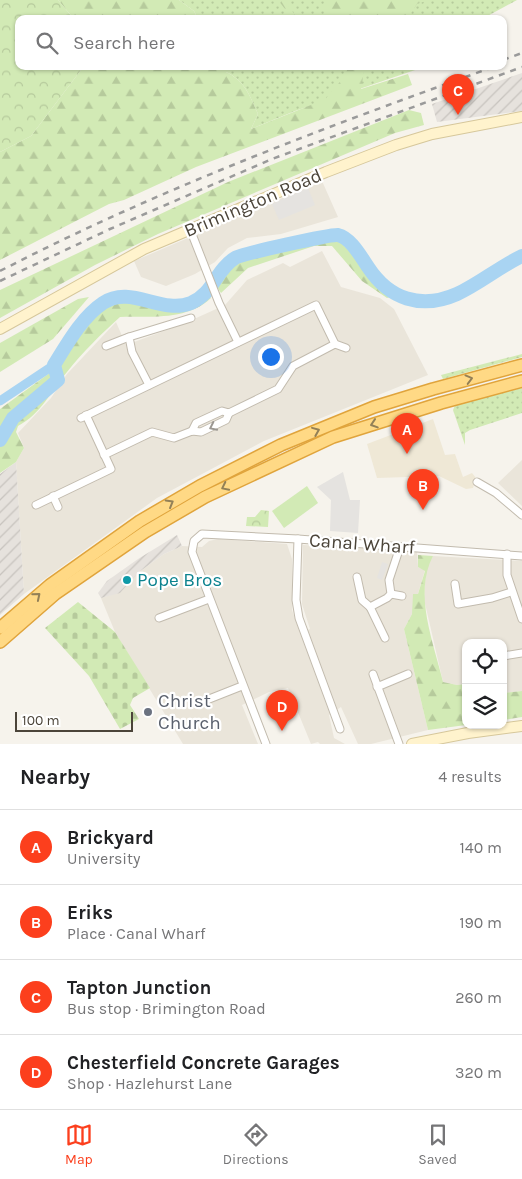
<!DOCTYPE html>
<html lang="en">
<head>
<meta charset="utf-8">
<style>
  :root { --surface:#fff; --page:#f2f2f2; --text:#202124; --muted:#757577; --line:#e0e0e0; --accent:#fc3f1d }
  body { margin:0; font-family:Karla,sans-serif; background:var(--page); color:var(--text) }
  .controls { position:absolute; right:15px; bottom:15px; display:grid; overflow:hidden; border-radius:10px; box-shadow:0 1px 4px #0004 }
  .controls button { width:45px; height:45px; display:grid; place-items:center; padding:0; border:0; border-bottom:1px solid var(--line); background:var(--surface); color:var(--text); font:25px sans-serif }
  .scale { position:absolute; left:15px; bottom:12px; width:118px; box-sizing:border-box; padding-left:5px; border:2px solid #4b4439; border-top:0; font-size:14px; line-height:18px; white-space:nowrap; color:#4b4439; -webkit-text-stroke:4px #fff; paint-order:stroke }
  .you { position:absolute; left:270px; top:356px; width:18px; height:18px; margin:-12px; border:4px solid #fff; border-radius:50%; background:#1a73e8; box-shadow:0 0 0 8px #1a73e833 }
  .badge { display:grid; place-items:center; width:32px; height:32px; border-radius:50%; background:var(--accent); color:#fff; font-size:16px; font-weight:700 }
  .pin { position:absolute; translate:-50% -41px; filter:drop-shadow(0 1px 2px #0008) }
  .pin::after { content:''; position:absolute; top:26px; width:18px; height:15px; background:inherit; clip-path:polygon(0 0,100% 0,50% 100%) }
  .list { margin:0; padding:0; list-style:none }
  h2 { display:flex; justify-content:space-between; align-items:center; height:65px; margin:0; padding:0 20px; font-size:21px }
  h2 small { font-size:16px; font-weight:400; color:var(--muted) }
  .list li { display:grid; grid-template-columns:32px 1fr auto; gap:15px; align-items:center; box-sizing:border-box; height:75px; padding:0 20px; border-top:1px solid var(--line) }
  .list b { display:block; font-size:19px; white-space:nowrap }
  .list p { margin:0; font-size:16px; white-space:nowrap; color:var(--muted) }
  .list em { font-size:16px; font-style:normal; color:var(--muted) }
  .icon { flex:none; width:28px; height:28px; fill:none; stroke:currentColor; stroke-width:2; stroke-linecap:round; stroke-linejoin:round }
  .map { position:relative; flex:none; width:522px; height:744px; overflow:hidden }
  .search { position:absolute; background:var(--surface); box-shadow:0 1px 4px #0004; left:15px; right:15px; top:15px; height:55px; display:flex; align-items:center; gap:12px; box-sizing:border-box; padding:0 18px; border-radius:10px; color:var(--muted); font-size:19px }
  .sheet { height:365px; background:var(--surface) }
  nav { display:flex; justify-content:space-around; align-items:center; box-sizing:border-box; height:70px; border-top:1px solid var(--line); background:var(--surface); font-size:14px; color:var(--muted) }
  nav a { display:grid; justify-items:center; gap:2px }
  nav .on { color:var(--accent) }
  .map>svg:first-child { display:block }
  .residential { fill:#eae5da }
  .industrial { fill:url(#industrial-furrows) }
  .education { fill:#efe8d6 }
  .grass { fill:url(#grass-dots) }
  .forest { fill:url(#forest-firs) }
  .cemetery { fill:url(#cemetery-stones) }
  .park { fill:url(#park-crowns) }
  .pitch { fill:#d2eab5 }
  .parking { fill:#e5e3e0 }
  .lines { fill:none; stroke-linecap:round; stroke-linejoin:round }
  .canal { stroke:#a9d4f2; stroke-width:9 }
  .river { stroke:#a9d4f2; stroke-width:14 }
  .minor-casing { stroke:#c2bbae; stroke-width:9 }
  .secondary-casing { stroke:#d6c79b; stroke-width:12 }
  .trunk-casing { stroke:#e0a43c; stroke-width:14 }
  .minor { stroke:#fff; stroke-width:7 }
  .secondary { stroke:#fff3cd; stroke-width:10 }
  .trunk { stroke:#ffd985; stroke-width:11 }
  .rail { stroke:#9a9a9a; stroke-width:2.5; stroke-dasharray:6 6; stroke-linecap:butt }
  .oneway { stroke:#938057 }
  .oneway2 { stroke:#9c9892 }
  .culture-dot { fill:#0f9aa8; stroke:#fff; stroke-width:2 }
  .worship-dot { fill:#6b7280; stroke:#fff; stroke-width:2 }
  .labels { text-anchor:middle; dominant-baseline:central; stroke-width:4.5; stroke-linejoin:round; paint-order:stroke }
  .street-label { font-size:19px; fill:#4b4439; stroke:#fff }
  .culture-label { font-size:19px; fill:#0d838f; stroke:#fff; text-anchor:start }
  .worship-label { font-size:19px; fill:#5b616d; stroke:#fff; text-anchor:start }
</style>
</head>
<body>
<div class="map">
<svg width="522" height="744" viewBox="0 0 522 744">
  <defs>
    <pattern id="industrial-furrows" width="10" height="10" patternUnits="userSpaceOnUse" patternTransform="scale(1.25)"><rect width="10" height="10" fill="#e6e2dd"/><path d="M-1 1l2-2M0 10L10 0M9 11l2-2" fill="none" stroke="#c7c3be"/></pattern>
    <pattern id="grass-dots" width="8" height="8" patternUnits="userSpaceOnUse" patternTransform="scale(1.25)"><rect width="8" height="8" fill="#d2eab5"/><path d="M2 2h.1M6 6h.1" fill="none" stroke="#b6ca9c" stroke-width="1.8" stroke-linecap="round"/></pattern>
    <pattern id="forest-firs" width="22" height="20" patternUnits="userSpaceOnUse" patternTransform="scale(1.25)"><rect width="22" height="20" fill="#d2eab5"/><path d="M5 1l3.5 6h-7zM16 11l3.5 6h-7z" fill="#b6ca9c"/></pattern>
    <pattern id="cemetery-stones" width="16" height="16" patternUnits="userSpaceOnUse" patternTransform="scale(1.25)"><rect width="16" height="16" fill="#d2eab5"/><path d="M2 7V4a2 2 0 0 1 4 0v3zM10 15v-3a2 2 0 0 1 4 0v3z" fill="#b6ca9c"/></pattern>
    <pattern id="park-crowns" width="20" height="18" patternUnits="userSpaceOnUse" patternTransform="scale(1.25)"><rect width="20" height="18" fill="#d2eab5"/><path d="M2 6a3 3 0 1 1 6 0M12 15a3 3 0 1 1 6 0" fill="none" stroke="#b6ca9c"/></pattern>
  </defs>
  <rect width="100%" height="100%" fill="#f6f3ec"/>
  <g class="residential">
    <polygon points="322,181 338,217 281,234 247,238 228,248 215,262 195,274 166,286 141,277 134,261"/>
    <polygon points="322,251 341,287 380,298 394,309 428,375 264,441 157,498 24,594 16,462 24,448 18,433 51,398 67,374 116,322 126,345 183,324 225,305 247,280 283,263 290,267"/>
    <polygon points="522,460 522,506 498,483"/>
    <polygon points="218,539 287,544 292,559 292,610 300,633 310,629 302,604 303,545 417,551 418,567 425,570 412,614 404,629 428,730 371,744 358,744 341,707 329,715 334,738 345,744 320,744 318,742 311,744 288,688 269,692 242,705 258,744 183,744 115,632 101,598 120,592 139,572 164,554 182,546 202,547 209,541"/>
    <polygon points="433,556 522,561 522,691 503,693 503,643 466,643 466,684 457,685 443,682 424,599 426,569"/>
  </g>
  <g class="industrial">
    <polygon points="522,73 522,111 437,122 432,104"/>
    <polygon points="16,462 24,594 0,615 0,474"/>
    <polygon points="177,535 182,546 164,554 139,572 120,593 101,598 98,593 107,581 138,559"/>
  </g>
  <polygon class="education" points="433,419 445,455 455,454 463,477 472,473 476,478 473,488 466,489 439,476 377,478 367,444"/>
  <g class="grass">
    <polygon points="179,0 517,0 482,19 198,19 194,11"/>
    <path d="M226 66H417L418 69 295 111 251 129 258 114C250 96 245 81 226 72Z"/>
    <polygon points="522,354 522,357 443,379 441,375"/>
    <polygon points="522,388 522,413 470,430 465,433 465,445 453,410 456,403"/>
  </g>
  <g class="forest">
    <polygon points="58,0 179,0 194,11 198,19 74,19"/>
    <polygon points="278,0 284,0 298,19 293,19"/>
    <polygon points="325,0 429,0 417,4 407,19 325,19"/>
    <path d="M84 66H226V72C245 81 250 96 258 114L251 129 326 99C333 87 346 80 348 66H365L361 89 408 74 412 85 196 167 124 200 109 204 0 260V152L31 136Z"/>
    <polygon points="409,110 421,113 424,125 395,133 158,234 95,265 0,318 0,290 228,182"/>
    <path d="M337 239C357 257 371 279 390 297L387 298 362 281 332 246H314L248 268 221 293 217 287 225 272 238 260 323 240Z"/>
    <path d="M209 296 211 298C187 321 149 316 120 317 101 334 83 352 67 372 51 391 41 414 18 426L16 432 24 448 16 462 0 473V409L51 372 81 331 105 307 127 301 155 308 182 310Z"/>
    <polygon points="89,297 53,339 0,372 0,343 78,299"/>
    <path d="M418 555 433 556C413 594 434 643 443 682L457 685 466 684V725L428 730 404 629 412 614 413 594H418L425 571 418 567Z"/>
    <polygon points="522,691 522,717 503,720 503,693"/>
  </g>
  <polygon class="cemetery" points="78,602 115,632 150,688 133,698 130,705 139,719 120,729 89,676 45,628"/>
  <g class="park">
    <polygon points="0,0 58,0 74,19 19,19 19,66 84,66 31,136 0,152"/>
    <polygon points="261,510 269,511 268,527 246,526 247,517 255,517"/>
  </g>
  <polygon class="pitch" points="307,486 318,503 284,528 272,511"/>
  <g class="parking">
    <polygon points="308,188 315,205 279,220 272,204"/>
    <polygon points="343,472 350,500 360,500 358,533 330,531 331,500 317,487"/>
    <polygon points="382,562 388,564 382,580 377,578"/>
  </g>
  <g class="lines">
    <polyline class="canal" points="0,401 54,365"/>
    <path class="river" d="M0 440 13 418 58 380 54 365C67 344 82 317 103 303 131 284 161 315 191 303 214 293 215 271 235 258 241 254 331 234 338 235 351 238 361 257 368 267 389 299 421 310 457 294 479 284 499 267 522 256"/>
    <defs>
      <g id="minor">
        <polyline points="190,229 219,303 238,342"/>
        <polyline points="106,346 129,337"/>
        <polyline points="149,385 132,352 129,337 191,318"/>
        <polyline points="81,418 316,305 335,344 346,348"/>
        <polyline points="192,431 196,423 222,411 229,413 278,389 293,366 335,344"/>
        <polyline points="104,455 152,432 174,438 192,431 201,432 226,420 229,413"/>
        <polyline points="477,482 496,493 522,515"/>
        <polyline points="53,496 58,507"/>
        <polyline points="36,505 111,469 86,415"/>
        <polyline points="298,539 296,600 299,618 340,729"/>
        <polyline points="507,554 507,575 522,619"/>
        <polyline points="357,577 362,600 370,607"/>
        <polyline points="455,584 458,604 492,598 511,592"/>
        <polyline points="391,594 402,596"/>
        <polyline points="159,618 209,599"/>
        <polyline points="385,638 370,607 387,598 391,594 389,580 400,547"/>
        <polyline points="503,656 522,653"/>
        <polyline points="373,674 399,744"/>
        <polyline points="377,687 408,674"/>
        <polyline points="199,703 242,686"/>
        <polyline points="266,744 192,552 194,541 202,534 298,539 522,556"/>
      </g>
      <g id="secondary">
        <polyline points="0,329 144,249 326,172 396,145 432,134 522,117"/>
        <polyline points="412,744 468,733 522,726"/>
      </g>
      <g id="trunk">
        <polyline points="0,628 50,585 140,521 200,486 281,445 374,407 433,389 522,365"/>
        <polyline points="0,642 55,594 145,532 205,497 333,437 441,403 522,381"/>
      </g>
    </defs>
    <use href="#minor" class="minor-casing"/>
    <use href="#secondary" class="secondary-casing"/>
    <use href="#trunk" class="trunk-casing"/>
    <use href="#minor" class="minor"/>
    <use href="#secondary" class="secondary"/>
    <use href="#trunk" class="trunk"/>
    <g class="rail">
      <polyline points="503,60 522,53"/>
      <path d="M0 271C161 188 326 127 496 66"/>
      <polyline points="0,281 110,229 272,159 522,67"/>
    </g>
  </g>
  <defs><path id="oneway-chevron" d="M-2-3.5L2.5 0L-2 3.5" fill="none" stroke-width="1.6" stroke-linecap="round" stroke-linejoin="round" transform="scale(1.25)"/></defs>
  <g class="oneway">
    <use href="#oneway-chevron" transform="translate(469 379) rotate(-15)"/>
    <use href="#oneway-chevron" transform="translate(374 424) rotate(162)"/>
    <use href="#oneway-chevron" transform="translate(316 431) rotate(-22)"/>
    <use href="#oneway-chevron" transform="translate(225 487) rotate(154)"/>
    <use href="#oneway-chevron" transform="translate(170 503) rotate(-30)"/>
    <use href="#oneway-chevron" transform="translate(37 596) rotate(-40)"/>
  </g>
  <use class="oneway2" href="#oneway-chevron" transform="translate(213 427) rotate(154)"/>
  <circle class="culture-dot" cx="127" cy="580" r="5"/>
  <circle class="worship-dot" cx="148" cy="712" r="5"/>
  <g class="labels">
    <g class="street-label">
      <text transform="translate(253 203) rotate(-23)">Brimington Road</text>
      <text transform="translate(362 544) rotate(4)">Canal Wharf</text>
    </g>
    <g class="culture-label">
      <text x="137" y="580">Pope Bros</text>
    </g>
    <g class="worship-label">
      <text x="158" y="701">Christ<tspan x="158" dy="22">Church</tspan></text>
    </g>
  </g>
</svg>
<div class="controls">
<button><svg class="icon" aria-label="locate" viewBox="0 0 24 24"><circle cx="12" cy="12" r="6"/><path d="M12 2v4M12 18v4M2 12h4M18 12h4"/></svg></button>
<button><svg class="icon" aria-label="layers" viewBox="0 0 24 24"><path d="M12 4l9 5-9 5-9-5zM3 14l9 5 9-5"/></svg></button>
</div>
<div class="scale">100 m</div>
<div class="you"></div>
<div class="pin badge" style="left:407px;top:454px">A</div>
<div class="pin badge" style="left:423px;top:510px">B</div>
<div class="pin badge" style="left:458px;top:115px">C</div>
<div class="pin badge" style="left:282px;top:731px">D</div>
<div class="search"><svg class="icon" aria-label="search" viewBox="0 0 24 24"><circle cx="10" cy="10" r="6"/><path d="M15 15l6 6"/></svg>Search here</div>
</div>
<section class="sheet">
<h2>Nearby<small>4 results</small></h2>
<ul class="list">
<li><span class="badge">A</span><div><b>Brickyard</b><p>University</p></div><em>140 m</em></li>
<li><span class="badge">B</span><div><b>Eriks</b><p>Place · Canal Wharf</p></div><em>190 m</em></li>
<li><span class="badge">C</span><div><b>Tapton Junction</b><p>Bus stop · Brimington Road</p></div><em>260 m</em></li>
<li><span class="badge">D</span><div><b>Chesterfield Concrete Garages</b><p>Shop · Hazlehurst Lane</p></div><em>320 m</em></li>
</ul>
</section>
<nav>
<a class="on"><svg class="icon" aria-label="map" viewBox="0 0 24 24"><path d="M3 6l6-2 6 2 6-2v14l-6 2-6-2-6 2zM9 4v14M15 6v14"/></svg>Map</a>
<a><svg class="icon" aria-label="directions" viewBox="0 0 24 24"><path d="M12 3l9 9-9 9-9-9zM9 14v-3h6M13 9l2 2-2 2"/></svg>Directions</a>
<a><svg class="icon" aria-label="saved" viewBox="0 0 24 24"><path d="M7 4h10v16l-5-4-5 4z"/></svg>Saved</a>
</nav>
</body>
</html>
